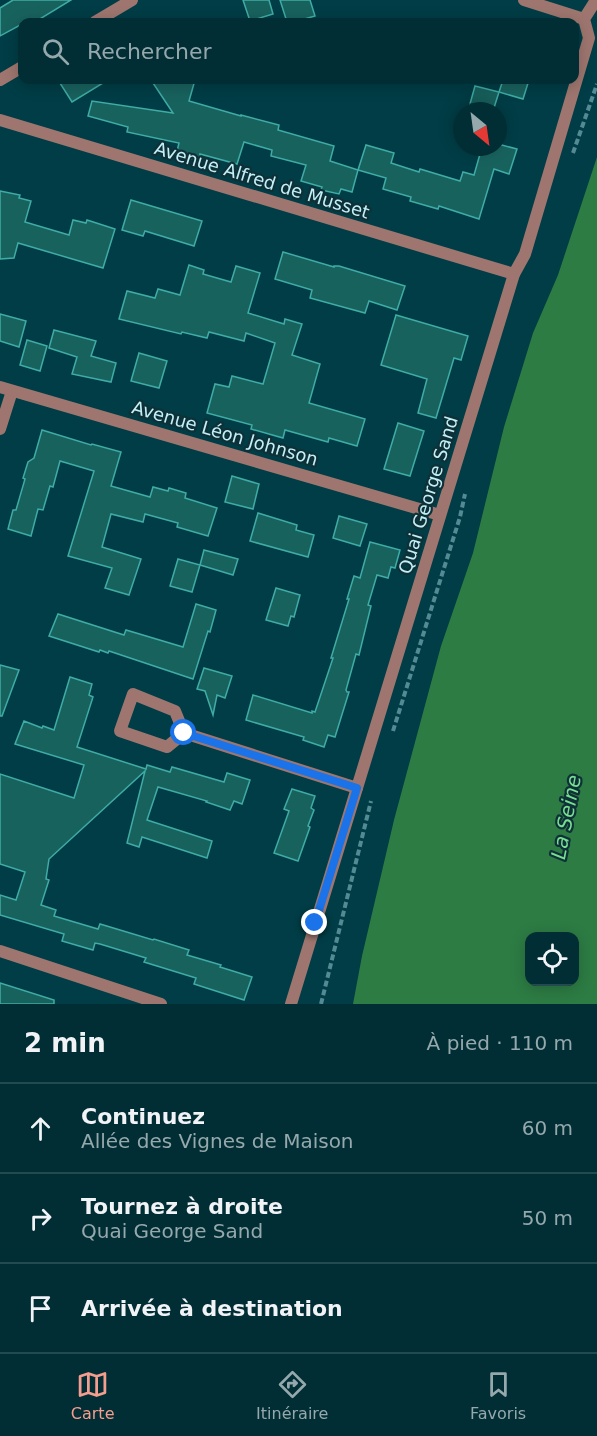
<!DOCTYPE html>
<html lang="fr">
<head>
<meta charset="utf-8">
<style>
  :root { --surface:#002e34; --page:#0a363c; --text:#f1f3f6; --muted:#95a8ac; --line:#224a4f; --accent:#f59d8e }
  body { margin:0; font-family:"DejaVu Sans",sans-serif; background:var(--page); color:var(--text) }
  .controls { position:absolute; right:18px; bottom:18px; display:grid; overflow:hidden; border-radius:12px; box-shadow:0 3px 15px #0003 }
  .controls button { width:54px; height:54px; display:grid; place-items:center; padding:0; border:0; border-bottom:2px solid var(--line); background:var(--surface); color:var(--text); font:30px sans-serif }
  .compass { position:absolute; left:453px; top:102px; width:54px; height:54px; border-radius:50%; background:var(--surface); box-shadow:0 3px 15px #0003; rotate:151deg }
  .stop { position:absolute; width:18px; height:18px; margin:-14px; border:4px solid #1a73e8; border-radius:50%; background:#fff }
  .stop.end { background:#1a73e8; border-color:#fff; box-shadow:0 2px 6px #0008 }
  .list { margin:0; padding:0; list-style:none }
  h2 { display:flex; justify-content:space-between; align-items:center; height:78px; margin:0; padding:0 24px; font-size:26px }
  h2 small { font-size:20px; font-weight:400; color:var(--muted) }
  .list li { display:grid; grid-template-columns:39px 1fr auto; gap:18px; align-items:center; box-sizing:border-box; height:90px; padding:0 24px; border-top:2px solid var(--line) }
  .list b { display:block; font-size:22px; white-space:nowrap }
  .list p { margin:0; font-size:20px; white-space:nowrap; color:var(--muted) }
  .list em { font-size:20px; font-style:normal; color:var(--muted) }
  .icon { flex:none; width:33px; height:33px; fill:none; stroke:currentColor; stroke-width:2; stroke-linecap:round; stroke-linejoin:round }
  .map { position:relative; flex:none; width:597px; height:1004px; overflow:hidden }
  .search { position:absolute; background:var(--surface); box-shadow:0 3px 15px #0003; left:18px; right:18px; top:18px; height:66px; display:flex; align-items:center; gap:15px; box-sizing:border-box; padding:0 21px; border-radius:12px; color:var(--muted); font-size:22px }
  .sheet { height:348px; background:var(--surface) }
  nav { display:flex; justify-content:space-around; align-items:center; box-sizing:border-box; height:84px; border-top:2px solid var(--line); background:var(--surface); font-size:16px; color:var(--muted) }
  nav a { display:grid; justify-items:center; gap:3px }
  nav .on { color:var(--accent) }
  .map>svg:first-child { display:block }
  .water { fill:#2d7c44; fill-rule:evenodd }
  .building { fill:#18625e; stroke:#3faca6; stroke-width:1.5 }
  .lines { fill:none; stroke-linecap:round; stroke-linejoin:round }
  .path { stroke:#548a93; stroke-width:4; stroke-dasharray:6 3; stroke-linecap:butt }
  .street { stroke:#9e766f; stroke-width:12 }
  .route { stroke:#1a73e8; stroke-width:8 }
  .labels { text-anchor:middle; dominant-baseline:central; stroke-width:4.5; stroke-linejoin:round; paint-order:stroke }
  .street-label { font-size:18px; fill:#c2f0f9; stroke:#0f3036 }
  .water-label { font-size:20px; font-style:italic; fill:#78df91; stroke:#0f3036 }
</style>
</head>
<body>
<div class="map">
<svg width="597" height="1004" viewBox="0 0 597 1004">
  <rect width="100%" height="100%" fill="#003d46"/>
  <path class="water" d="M597 157V1004H353L362 956 394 820 441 646 473 553 504 427 533 333 558 275ZM530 936H574V982H530Z"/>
  <g class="building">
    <polygon points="13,0 71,0 35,22 22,22 22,25 22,24 0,36 0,8"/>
    <polygon points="243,0 269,0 273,14 250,21"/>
    <polygon points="280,0 310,0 315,16 294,22 287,22"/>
    <polygon points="58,80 108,80 72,102"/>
    <polygon points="151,80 195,80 189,101 241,116 241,115 279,125 278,130 334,146 330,161 358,170 352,192 341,189 339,194 321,190 322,187 301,181 306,165 271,156 272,150 244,142 237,164 200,154 199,159 192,159 176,155 179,143 127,132 128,127 88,116 92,101 173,113"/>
    <polygon points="503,80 529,80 523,99 499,92"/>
    <polygon points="475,86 499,92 493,111 468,111"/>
    <polygon points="498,144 517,149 509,174 494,169 479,219 439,206 438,209 410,201 411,197 383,189 386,178 358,170 366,145 394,153 391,163 419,172 420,169 460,181 463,172 474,175 482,147 498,147"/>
    <polygon points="0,191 20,195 19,198 31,201 25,222 69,235 73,220 86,223 87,220 115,229 103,268 18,243 14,258 0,259"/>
    <polygon points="131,200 202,221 194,246 145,231 143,236 122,230"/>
    <polygon points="283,252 334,267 334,266 339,266 405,286 397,310 369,301 365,313 310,298 312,290 275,279"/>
    <polygon points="189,265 204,270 203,274 231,282 236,266 260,273 248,313 284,324 285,319 302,324 292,355 320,364 309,403 365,419 357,446 329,438 328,442 285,430 283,438 251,429 252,425 207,413 215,384 229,387 232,376 263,384 275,343 246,333 244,341 209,332 207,338 182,332 181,334 119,319 127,291 155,298 158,289 180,295"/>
    <polygon points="0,314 26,321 19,347 0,341"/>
    <polygon points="396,315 468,336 461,360 454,358 436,418 418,413 427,379 381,365"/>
    <polygon points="54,330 96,341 91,356 116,363 111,382 72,374 77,357 49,348"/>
    <polygon points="27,340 47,346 40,371 20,365"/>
    <polygon points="139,353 167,361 159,388 131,381"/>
    <polygon points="398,423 424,431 410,476 384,469"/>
    <polygon points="42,430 91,445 92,444 121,452 111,486 150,497 153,487 168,491 169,488 186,493 185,498 217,508 208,536 177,527 178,523 145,514 143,522 111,514 102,547 141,559 129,595 105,588 112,568 68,556 94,471 60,461 53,487 50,486 43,510 38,509 31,536 8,529 13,510 16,510 25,479 23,478 28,462 34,458"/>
    <polygon points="232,476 259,484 253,509 225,502"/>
    <polygon points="258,513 297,525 296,530 314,535 308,557 250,541"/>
    <polygon points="339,516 367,524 360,546 333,538"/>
    <polygon points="370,542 400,550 395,568 391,567 388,578 377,575 368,605 371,606 359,655 356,654 346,690 347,692 349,692 335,737 328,735 324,747 303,740 304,737 246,720 253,695 312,713 312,711 315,712 333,658 331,658 349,599 347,599 354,576 360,578"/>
    <polygon points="204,550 238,559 233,575 200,565"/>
    <polygon points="178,559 200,565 192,592 170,586"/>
    <polygon points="276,588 300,595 294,617 291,616 288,626 266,620"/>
    <polygon points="196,604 216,610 210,632 208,631 193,679 109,651 108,653 100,650 99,652 49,636 58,614 124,635 126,630 183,647"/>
    <polygon points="0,665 19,670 2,716 0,716"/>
    <polygon points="204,668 232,676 225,698 217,695 213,715 205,691 197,689"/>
    <polygon points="70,677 92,684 89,695 93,697 77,747 146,769 147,765 170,772 172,767 224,782 227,773 250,780 242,804 234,801 230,810 206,802 207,801 158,787 147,820 212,841 207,858 142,837 139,847 127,843 145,771 49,859 46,879 49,880 41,905 56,910 54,916 98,929 100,924 153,940 154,939 189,950 187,955 221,965 220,967 252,977 244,1000 194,984 196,978 144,962 146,958 100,944 95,943 93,950 62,941 64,934 0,915 0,895 16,900 25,872 0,864 0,774 74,798 84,765 15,744 24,721 42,728 43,726 54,730"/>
    <polygon points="292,789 315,796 311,808 314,810 308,826 310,827 298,861 274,853 289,811 284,809"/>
    <polygon points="0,983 54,1000 54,1004 0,1004"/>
  </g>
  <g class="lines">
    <g class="path">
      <polyline points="573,153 597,84"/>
      <polyline points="393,731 460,517 465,494"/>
      <polyline points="321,1004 371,801"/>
    </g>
    <g class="street">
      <polyline points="524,0 584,19"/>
      <polyline points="95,22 132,0"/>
      <polyline points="0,80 22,67"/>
      <polyline points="0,120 514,274"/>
      <polyline points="0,387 440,515"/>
      <polyline points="0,429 12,391"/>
      <polygon points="133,694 175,711 184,733 167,747 120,731"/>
      <polyline points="184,733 357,788"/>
      <polyline points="0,951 161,1004"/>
      <polyline points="291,1004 514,274 525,254 589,38 584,19 596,0"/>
    </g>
  </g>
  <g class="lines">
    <polyline class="route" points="184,733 357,788 315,923"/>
  </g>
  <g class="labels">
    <g class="street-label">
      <text transform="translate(262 180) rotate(17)">Avenue Alfred de Musset</text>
      <text transform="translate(225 433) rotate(16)">Avenue Léon Johnson</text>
      <text transform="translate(428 495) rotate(-73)">Quai George Sand</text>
    </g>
    <g class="water-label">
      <text transform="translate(566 817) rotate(-79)">La Seine</text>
    </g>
  </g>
</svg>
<div class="controls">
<button><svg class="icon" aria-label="locate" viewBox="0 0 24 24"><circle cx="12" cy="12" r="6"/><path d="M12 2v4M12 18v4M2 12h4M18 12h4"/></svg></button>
</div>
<svg class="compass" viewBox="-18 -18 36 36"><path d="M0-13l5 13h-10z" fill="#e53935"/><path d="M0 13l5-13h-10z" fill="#95a8ac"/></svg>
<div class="stop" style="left:184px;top:733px"></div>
<div class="stop end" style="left:315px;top:923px"></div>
<div class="search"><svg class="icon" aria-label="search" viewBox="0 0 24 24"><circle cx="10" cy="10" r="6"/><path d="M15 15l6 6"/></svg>Rechercher</div>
</div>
<section class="sheet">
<h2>2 min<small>À pied · 110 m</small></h2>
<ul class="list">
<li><svg class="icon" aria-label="ahead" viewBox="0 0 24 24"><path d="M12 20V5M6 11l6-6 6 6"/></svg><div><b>Continuez</b><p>Allée des Vignes de Maison</p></div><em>60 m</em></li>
<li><svg class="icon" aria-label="right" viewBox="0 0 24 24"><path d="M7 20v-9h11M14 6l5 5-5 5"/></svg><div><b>Tournez à droite</b><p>Quai George Sand</p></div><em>50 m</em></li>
<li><svg class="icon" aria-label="arrive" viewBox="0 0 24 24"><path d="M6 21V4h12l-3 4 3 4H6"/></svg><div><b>Arrivée à destination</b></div></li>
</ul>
</section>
<nav>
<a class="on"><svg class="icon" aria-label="map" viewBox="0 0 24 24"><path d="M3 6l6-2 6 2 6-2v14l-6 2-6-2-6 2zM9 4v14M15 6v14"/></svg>Carte</a>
<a><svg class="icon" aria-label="directions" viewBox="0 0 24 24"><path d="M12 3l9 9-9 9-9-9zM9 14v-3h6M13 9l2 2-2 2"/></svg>Itinéraire</a>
<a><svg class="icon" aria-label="saved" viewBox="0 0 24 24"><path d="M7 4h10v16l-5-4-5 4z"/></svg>Favoris</a>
</nav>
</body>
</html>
